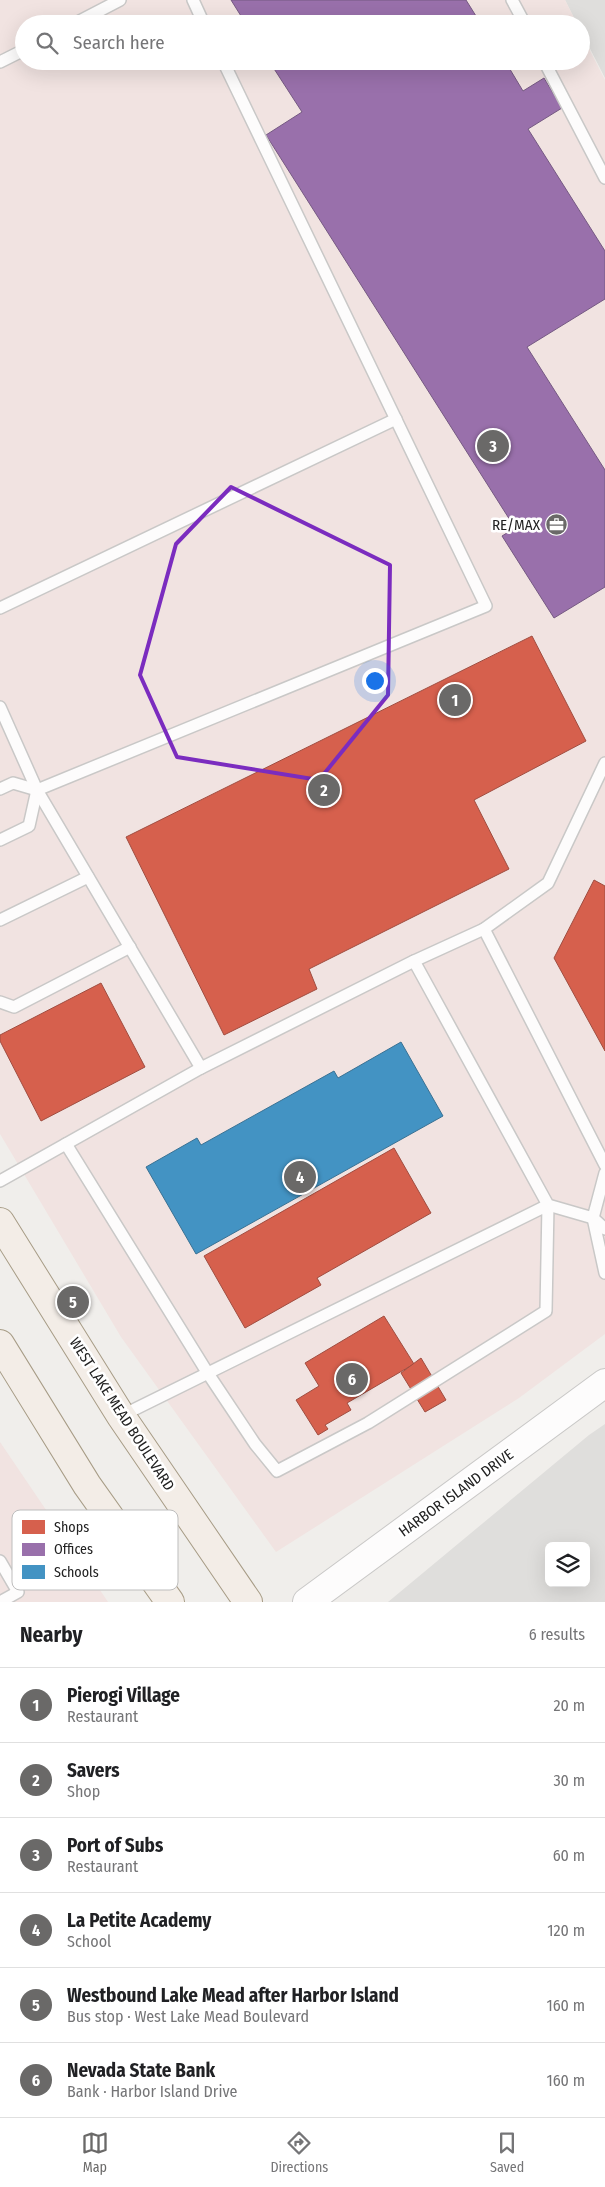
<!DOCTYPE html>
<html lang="en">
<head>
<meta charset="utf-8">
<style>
  :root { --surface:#fff; --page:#f2f2f2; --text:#202124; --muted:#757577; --line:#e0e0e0; --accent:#6a6968 }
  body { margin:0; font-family:"Fira Sans Condensed",sans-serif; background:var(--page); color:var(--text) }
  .controls { position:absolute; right:15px; bottom:15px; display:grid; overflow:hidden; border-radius:8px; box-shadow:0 5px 20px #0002 }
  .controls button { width:45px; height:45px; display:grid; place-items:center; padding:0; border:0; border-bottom:1px solid var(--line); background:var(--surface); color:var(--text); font:25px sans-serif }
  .you { position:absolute; left:374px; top:680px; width:18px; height:18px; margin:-12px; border:4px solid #fff; border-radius:50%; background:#1a73e8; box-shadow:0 0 0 8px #1a73e833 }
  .badge { display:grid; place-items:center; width:32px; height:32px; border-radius:50%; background:var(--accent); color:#fff; font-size:16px; font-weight:700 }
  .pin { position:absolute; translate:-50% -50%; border:2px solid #fff; box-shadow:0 1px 5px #0006 }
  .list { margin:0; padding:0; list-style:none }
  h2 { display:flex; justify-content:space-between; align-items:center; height:65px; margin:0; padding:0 20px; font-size:21px }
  h2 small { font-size:16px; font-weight:400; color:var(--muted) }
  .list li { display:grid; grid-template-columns:32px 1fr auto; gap:15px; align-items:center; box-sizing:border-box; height:75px; padding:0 20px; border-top:1px solid var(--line) }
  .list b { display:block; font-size:19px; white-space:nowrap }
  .list p { margin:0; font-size:16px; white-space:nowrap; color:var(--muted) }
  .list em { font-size:16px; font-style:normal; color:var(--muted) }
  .icon { flex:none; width:28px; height:28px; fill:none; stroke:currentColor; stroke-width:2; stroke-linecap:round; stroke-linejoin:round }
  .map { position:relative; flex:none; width:605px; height:1602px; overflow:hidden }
  .search { position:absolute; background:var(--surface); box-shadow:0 5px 20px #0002; left:15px; right:15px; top:15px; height:55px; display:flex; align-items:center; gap:12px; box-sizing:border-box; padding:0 18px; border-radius:28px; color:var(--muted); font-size:19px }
  .sheet { height:515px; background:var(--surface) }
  nav { display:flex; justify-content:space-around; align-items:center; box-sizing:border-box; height:70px; border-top:1px solid var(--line); background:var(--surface); font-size:14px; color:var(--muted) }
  nav a { display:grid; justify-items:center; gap:2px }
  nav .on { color:var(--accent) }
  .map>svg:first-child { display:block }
  .residential { fill:#dfdedc; fill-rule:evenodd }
  .commercial { fill:#f1e3e1 }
  .shops { fill:#d6604d; stroke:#a04d40 }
  .offices { fill:#9970ab; stroke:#755982 }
  .schools { fill:#4393c3; stroke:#397193 }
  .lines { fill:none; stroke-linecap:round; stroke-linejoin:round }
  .service-casing { stroke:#c9c8c7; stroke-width:14 }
  .tertiary-casing { stroke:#c9c8c7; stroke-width:30 }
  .primary-casing { stroke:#a79c86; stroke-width:30 }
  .service { stroke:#fdfcfc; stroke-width:11 }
  .tertiary { stroke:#fdfcfc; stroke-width:28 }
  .primary { stroke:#f3ede7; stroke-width:28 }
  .marked { fill:none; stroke:#7b2cbf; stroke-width:4; stroke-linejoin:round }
  .labels { text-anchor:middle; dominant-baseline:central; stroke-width:5; stroke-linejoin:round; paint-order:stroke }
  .poi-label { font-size:15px; fill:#222; stroke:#fff; text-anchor:end }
  .street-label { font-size:15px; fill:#222; stroke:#fff }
  .key { fill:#fff; stroke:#bdbdbd; stroke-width:1 }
  .key-label { font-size:14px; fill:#222 }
</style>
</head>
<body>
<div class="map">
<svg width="605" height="1602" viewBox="0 0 605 1602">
  <rect width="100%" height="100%" fill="#f0eeeb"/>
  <g class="residential">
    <polygon points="565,0 605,0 605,78 581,31 581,24 577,24"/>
    <path d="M605 1424V1602H388L589 1435ZM549 1546H586V1583H549Z"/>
  </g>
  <g class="commercial">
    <polygon points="0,0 565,0 577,24 24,24 24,61 581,61 581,33 605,80 605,1334 519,1398 276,1552 121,1337 0,1134"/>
    <polygon points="0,1442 61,1532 108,1602 0,1602"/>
  </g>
  <g class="shops">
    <polygon points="532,636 586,741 474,800 509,869 309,969 317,989 224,1035 126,837"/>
    <polygon points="594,880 605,886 605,1051 554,958"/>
    <polygon points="101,983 145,1067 41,1121 0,1041 0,1035"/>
    <polygon points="394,1148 431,1213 317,1278 321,1285 245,1328 204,1256"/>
    <polygon points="384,1316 414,1364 347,1403 351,1410 325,1425 328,1429 318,1435 296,1400 319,1386 305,1363"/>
    <polygon points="421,1358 446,1400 425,1412 401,1373"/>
  </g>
  <g class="offices">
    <polygon points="231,0 466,0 481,24 246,24"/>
    <polygon points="269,61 505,61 523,91 544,78 562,108 528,129 605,251 605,299 527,347 605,470 605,587 554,618 502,536 515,528 266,135 302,112"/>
  </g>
  <polygon class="schools" points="401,1042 443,1116 196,1254 146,1167 197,1138 201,1145 334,1071 338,1078"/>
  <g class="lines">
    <defs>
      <g id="service">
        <polyline points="193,0 204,24"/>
        <polyline points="512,0 525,24"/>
        <polyline points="74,24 120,0"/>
        <polyline points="544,61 605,178"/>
        <polyline points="0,62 24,50"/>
        <polyline points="0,608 396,419"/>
        <polyline points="0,707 37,790 201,1068 0,1181"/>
        <polyline points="605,763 548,883 484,929 605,1165"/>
        <polyline points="0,789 13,783 37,790 486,606 223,61"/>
        <polyline points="0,840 29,826 37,790"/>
        <polyline points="0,920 88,877"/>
        <polyline points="414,961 484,929"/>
        <polyline points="0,1002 14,1007 130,947"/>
        <polyline points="201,1068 414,961 548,1205 593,1218 605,1229"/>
        <polyline points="66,1144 207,1372 255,1444 277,1471 368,1423 546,1311 548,1205 121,1416"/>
        <polyline points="605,1173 593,1218 605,1273"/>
        <polyline points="0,1561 18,1592 0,1602"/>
      </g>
      <polyline id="tertiary" points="307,1602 605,1383"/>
      <g id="primary">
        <polyline points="0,1222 121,1416 248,1602"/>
        <polyline points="0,1344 87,1485 170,1602"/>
      </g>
    </defs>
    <use href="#service" class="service-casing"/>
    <use href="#tertiary" class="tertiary-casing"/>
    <use href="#primary" class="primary-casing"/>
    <use href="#service" class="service"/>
    <use href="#tertiary" class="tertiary"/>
    <use href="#primary" class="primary"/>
  </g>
  <path class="marked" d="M231 487 390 565 388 695 319 780 177 757 140 675 176 544Z"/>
  <defs>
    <symbol id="office-disc" viewBox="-11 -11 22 22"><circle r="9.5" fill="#6a6968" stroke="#fff"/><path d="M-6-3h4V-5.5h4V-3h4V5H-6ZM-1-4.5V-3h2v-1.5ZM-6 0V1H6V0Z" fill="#fff"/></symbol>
  </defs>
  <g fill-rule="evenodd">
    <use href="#office-disc" x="544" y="512" width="25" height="25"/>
  </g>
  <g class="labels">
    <g class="poi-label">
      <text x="540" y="525">RE/MAX</text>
    </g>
    <g class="street-label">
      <text transform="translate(122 1414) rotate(57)">WEST LAKE MEAD BOULEVARD</text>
      <text transform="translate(456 1493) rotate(-36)">HARBOR ISLAND DRIVE</text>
    </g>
  </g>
  <rect x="12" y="1510" width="166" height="80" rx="8" class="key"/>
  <rect x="22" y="1520" width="23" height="14" fill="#d6604d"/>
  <rect x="22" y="1543" width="23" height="13" fill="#9970ab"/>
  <rect x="22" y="1565" width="23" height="14" fill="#4393c3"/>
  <g class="key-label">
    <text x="54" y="1532">Shops</text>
    <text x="54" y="1554">Offices</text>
    <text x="54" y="1577">Schools</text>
  </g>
</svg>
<div class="controls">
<button><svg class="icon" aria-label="layers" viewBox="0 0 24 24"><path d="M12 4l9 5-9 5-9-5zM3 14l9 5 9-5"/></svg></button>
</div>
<div class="you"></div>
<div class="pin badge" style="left:455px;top:700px">1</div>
<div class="pin badge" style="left:324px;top:790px">2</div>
<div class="pin badge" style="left:493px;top:446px">3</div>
<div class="pin badge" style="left:300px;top:1177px">4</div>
<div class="pin badge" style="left:73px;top:1302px">5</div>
<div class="pin badge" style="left:352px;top:1379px">6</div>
<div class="search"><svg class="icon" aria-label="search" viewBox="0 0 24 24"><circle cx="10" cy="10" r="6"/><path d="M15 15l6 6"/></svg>Search here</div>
</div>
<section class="sheet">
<h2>Nearby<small>6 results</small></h2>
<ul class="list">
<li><span class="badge">1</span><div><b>Pierogi Village</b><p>Restaurant</p></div><em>20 m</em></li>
<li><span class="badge">2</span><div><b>Savers</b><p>Shop</p></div><em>30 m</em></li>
<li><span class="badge">3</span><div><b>Port of Subs</b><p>Restaurant</p></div><em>60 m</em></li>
<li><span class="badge">4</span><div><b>La Petite Academy</b><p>School</p></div><em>120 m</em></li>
<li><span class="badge">5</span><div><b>Westbound Lake Mead after Harbor Island</b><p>Bus stop · West Lake Mead Boulevard</p></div><em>160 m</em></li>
<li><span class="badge">6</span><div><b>Nevada State Bank</b><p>Bank · Harbor Island Drive</p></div><em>160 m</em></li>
</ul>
</section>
<nav>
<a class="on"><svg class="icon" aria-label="map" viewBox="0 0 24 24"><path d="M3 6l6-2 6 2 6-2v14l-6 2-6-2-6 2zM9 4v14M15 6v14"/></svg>Map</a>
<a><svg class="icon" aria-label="directions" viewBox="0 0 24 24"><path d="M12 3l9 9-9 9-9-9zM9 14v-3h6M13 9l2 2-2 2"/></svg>Directions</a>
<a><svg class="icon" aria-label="saved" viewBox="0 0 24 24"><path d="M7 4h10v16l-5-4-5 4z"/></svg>Saved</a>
</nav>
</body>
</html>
